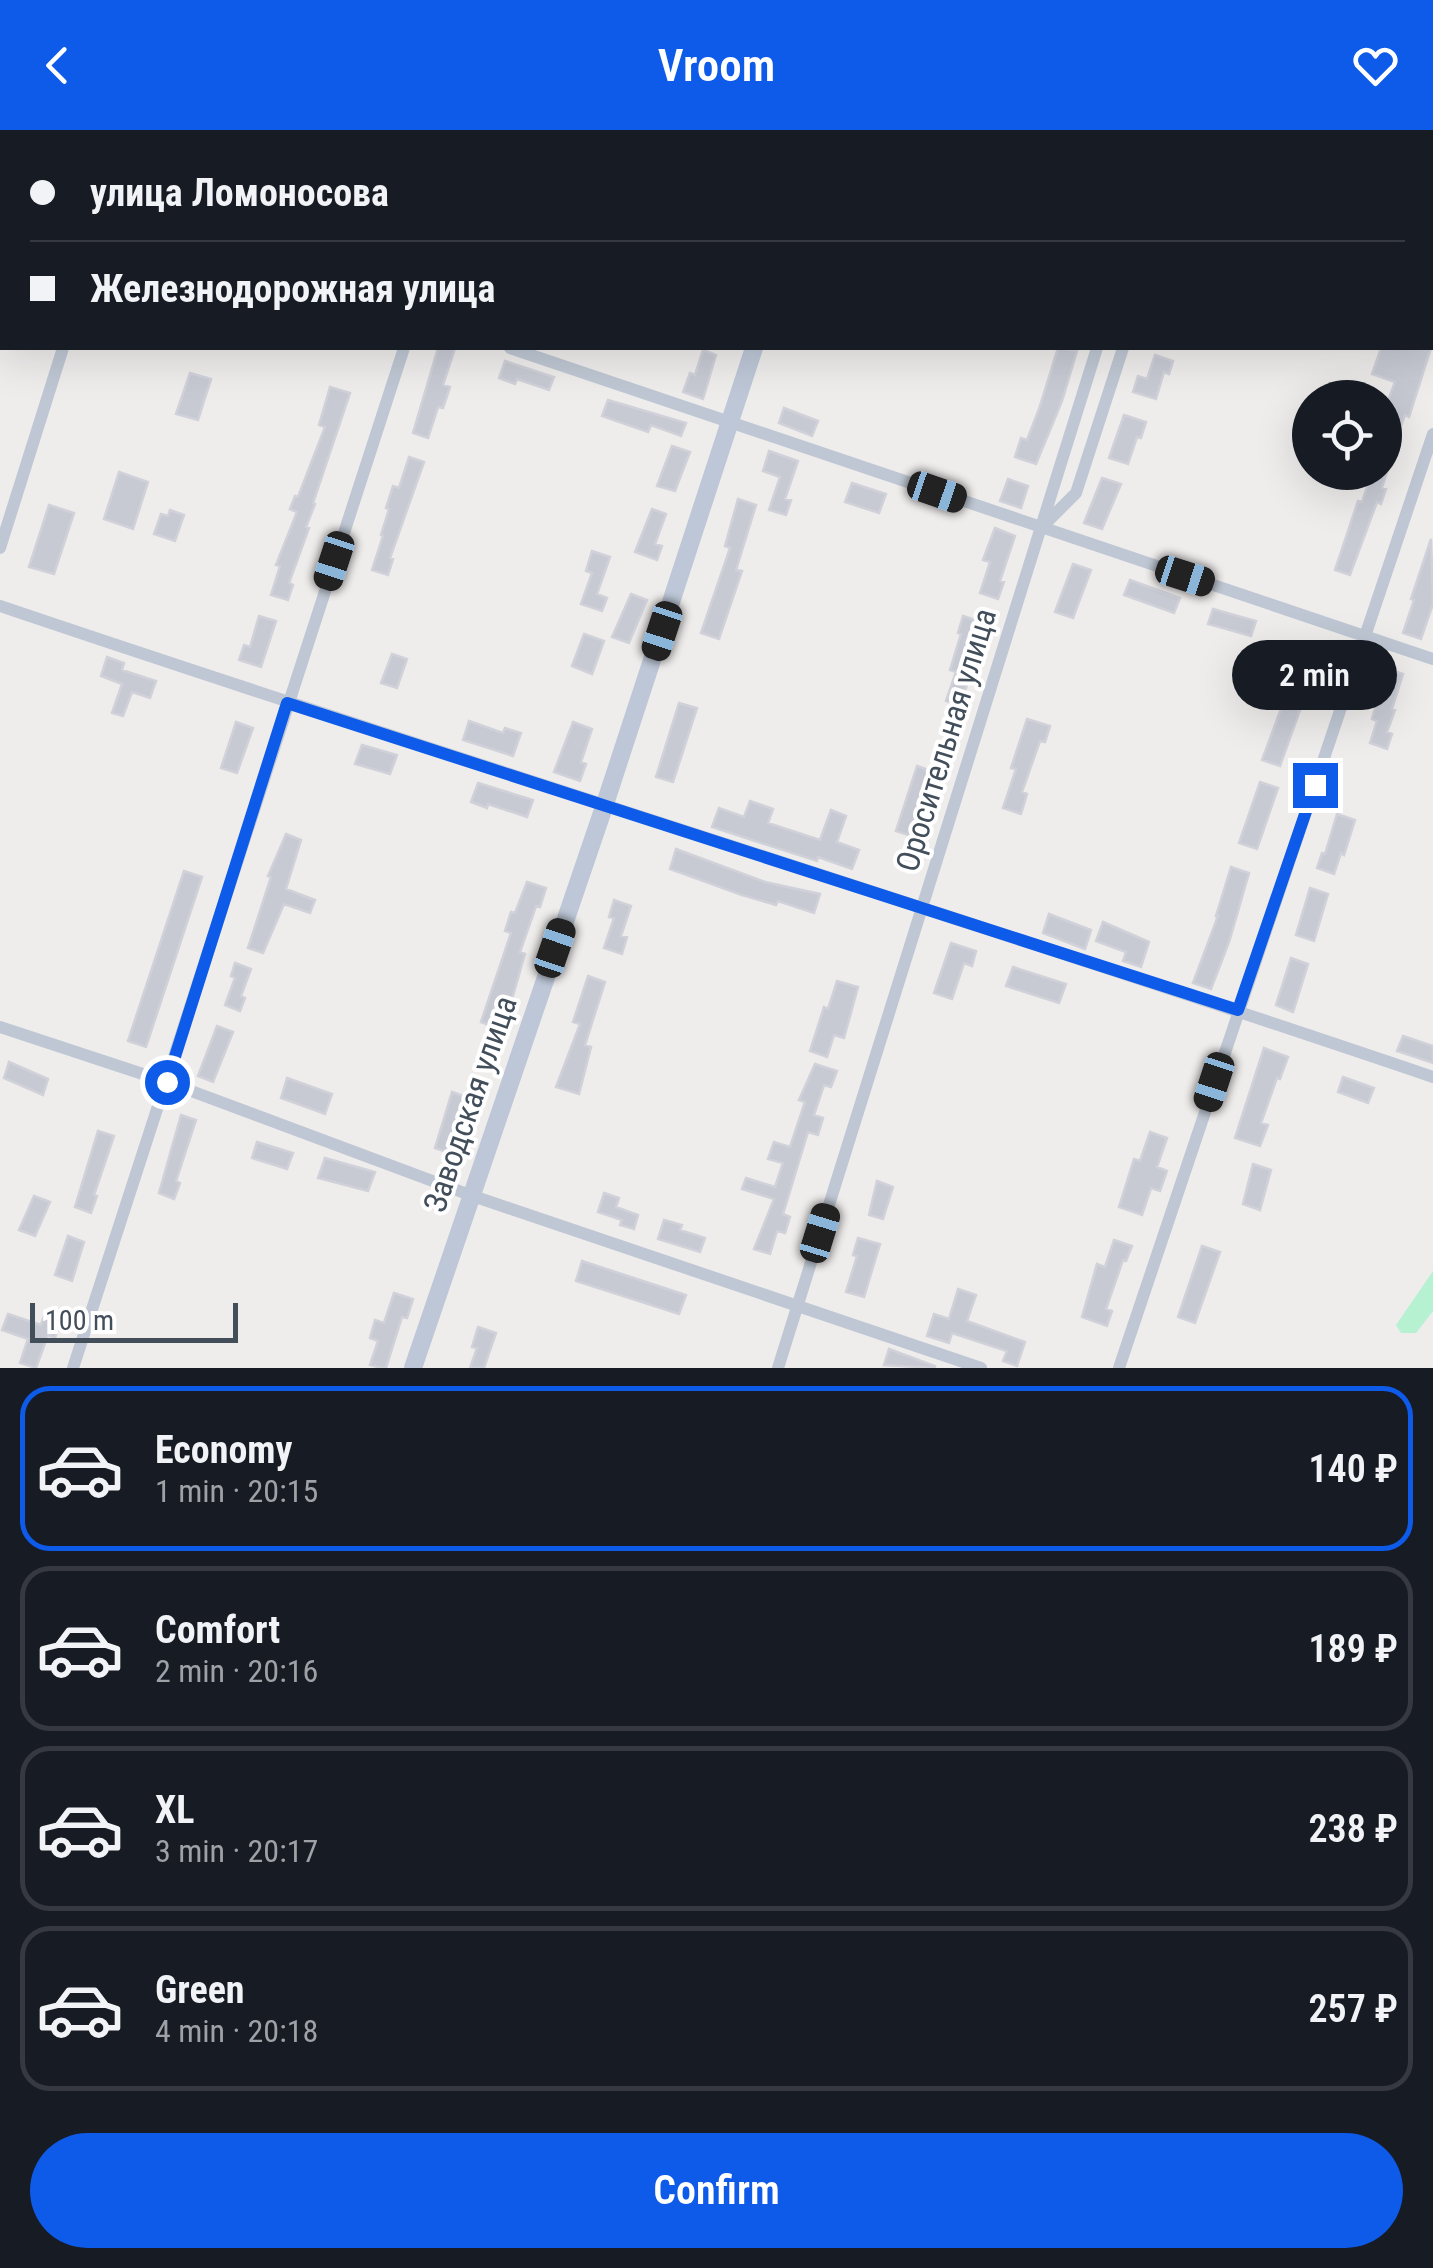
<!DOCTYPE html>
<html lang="en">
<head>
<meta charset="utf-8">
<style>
	body { margin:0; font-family:"Roboto Condensed",sans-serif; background:#242831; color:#f1f3f6; height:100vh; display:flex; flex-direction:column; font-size:38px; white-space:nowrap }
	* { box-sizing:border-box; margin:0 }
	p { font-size:32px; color:#9ea1a6 }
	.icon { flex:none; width:55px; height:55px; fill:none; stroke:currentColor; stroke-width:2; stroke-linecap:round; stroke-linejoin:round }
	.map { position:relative; height:1238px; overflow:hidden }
	.details { display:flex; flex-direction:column; background:#171b24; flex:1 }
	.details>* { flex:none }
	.hud { position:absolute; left:0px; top:0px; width:1435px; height:220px; box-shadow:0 10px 40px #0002; display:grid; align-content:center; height:220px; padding:0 30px; background:#171b24 }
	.controls { position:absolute; left:1292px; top:250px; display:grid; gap:20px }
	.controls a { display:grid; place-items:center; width:110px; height:110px; border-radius:50%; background:#171b24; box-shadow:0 10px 40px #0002; font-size:50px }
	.scale { position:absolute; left:30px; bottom:25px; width:208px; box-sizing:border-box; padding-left:10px; border:5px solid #434e5b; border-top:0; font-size:28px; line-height:35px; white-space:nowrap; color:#434e5b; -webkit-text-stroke:8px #fff; paint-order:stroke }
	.end { position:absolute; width:45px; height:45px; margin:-22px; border:12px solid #0d5be8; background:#fff; box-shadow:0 0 0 5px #fff }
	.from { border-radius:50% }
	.bubble { position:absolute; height:70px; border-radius:35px; background:#171b24; box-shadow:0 10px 40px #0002; font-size:32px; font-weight:600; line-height:70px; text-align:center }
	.car { position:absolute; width:30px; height:60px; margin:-30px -15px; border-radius:12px; box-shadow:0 0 8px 2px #0007; background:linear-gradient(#222 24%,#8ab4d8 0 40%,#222 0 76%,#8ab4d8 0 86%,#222 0) }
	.hud b { display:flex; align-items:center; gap:35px; height:95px; font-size:38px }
	.hud b+b { border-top:2px solid #363941 }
	.hud i { width:25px; height:25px; background:#f1f3f6 }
	ul { padding:18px 0 0; list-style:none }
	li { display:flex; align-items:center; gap:30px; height:165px; margin:0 20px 15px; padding:0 10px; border:5px solid #363941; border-radius:30px }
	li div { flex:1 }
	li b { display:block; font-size:38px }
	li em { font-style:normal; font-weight:600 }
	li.current { border-color:#0d5be8 }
	li>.icon { width:90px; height:90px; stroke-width:1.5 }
	.cta { display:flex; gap:20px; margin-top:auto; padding:20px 30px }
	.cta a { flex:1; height:115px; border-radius:60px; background:#0d5be8; color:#fff; font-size:40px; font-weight:600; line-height:115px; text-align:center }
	header { display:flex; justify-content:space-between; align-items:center; height:130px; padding:0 30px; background:#0d5be8; color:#fff; font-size:45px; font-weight:600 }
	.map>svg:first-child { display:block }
</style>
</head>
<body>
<header><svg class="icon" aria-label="back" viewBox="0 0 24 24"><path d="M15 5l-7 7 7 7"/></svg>Vroom<svg class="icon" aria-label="heart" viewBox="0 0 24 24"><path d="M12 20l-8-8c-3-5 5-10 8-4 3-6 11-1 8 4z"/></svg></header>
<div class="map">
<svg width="1433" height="1238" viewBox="0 0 1433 1238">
	<rect width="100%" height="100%" fill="#efecec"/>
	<path fill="#b6f1d2" d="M 1433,1141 L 1433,1181 L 1416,1203 L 1401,1203 L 1396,1195 Z"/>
	<path fill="#c7cad3" stroke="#d0d1d9" stroke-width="2.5" d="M 438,218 L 455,218 L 443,255 L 450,257 L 443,278 L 438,277 L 428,308 L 413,303 Z
		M 1058,218 L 1077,221 L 1062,271 L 1036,334 L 1015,327 L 1021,308 L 1027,310 L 1039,279 Z
		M 1381,218 L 1431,218 L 1409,287 L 1405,285 L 1396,310 L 1385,306 L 1385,279 L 1395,252 L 1372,244 Z
		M 703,220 L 716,225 L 703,269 L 683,262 L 690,243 L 695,245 Z
		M 1155,225 L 1173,231 L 1169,244 L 1164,242 L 1156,269 L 1133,262 L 1138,246 L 1147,249 Z
		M 505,231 L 554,247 L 549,260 L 517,249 L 515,254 L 499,248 Z
		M 190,243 L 211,249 L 198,290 L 176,284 Z
		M 330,257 L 350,263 L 313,373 L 315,374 L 306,397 L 309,398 L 289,453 L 293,455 L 288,470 L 271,465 L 280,436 L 276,435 L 297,382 L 290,379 L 295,366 L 298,367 L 325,297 L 319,295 Z
		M 608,270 L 686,293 L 681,306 L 651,295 L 648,302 L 602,286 Z
		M 784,278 L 818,291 L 812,306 L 779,293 Z
		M 1124,285 L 1146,292 L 1141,308 L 1137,307 L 1128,334 L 1109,328 Z
		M 672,316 L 690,322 L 675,361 L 657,356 Z
		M 769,321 L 798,331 L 785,369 L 791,370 L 786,385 L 769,380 L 780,347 L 763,341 Z
		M 409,327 L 424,332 L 390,428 L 393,429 L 388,445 L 372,440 L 383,406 L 381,405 L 389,379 L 386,378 L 393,356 L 399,358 Z
		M 119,342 L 148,352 L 133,399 L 104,389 Z
		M 1372,342 L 1387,342 L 1382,358 L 1386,359 L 1381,374 L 1377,372 L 1350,445 L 1335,440 L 1358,371 L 1362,372 Z
		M 1102,348 L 1121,354 L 1102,399 L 1084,393 Z
		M 1008,349 L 1028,356 L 1021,378 L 1000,371 Z
		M 852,353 L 886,364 L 879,383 L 845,372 Z
		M 738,369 L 756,375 L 736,440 L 742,441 L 719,509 L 701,503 L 730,418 L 725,416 Z
		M 49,375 L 74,383 L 54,444 L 29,437 Z
		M 652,379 L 666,384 L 655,414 L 662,416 L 657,430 L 635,422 Z
		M 170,380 L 184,385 L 175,411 L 154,404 L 161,384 L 168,386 Z
		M 995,398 L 1015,406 L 1000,451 L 1004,452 L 998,469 L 980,463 L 990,432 L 983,430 Z
		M 1431,409 L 1433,474 L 1421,509 L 1403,503 L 1414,470 L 1411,469 Z
		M 592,421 L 610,427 L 597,464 L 607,468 L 602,481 L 581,474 L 592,443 L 586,441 Z
		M 1073,434 L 1091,440 L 1073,488 L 1055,482 Z
		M 1130,450 L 1180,468 L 1174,483 L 1124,465 Z
		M 631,464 L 647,470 L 629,513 L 612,507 Z
		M 1213,479 L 1256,491 L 1251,506 L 1208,494 Z
		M 259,486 L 276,491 L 261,537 L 239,530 L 244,515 L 250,517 Z
		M 963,486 L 985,493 L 961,575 L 946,571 L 956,542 L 950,540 L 961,504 L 958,503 Z
		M 584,504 L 604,511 L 592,544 L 572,536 Z
		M 392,524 L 407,529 L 397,558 L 381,553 Z
		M 107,527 L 124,533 L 122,540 L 156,551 L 150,568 L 132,562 L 123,586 L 112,583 L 122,554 L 101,546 Z
		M 1386,538 L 1403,544 L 1392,579 L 1395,580 L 1387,602 L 1392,604 L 1387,619 L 1370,613 L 1377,591 L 1372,589 Z
		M 1292,549 L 1309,555 L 1280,636 L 1262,630 Z
		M 679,573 L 697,578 L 673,652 L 656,647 Z
		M 1027,589 L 1050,596 L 1045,612 L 1040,611 L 1022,662 L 1027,664 L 1021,684 L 1003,678 L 1016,639 L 1011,638 Z
		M 469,591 L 503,603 L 505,598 L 521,603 L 513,626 L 463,610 Z
		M 236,592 L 253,598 L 237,643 L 221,638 Z
		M 573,592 L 592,599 L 581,632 L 586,634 L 580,651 L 554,642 Z
		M 362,615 L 397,625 L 390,644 L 355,634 Z
		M 917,636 L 940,644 L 922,688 L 917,686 L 911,706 L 896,701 Z
		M 1260,652 L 1278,658 L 1257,719 L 1239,713 Z
		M 478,653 L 533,670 L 527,687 L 488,674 L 487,678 L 471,672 Z
		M 750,671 L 773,679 L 768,693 L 820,710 L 831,680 L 846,686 L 837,712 L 859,720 L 852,739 L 818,727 L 817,731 L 712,697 L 719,678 L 744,687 Z
		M 1337,684 L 1355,690 L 1344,725 L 1341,723 L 1334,744 L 1317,738 L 1322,723 L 1325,724 Z
		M 286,704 L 301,710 L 286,759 L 315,770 L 310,783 L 284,774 L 263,823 L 248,818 L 271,747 L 268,746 Z
		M 676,719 L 765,752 L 820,764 L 814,783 L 778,771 L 776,775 L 742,765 L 670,739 Z
		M 1231,737 L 1249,743 L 1229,812 L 1211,859 L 1193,853 L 1218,786 L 1216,786 Z
		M 184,741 L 202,747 L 146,917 L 128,911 Z
		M 527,752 L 546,758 L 540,777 L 536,776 L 520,822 L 525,824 L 510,876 L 505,874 L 497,898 L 481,892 L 511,803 L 505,801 L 511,782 L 515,783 Z
		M 1310,758 L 1328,764 L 1314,811 L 1296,805 Z
		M 614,770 L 631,776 L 621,806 L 627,807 L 622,824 L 604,818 L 614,788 L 609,787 Z
		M 1049,784 L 1091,800 L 1085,819 L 1043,803 Z
		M 1103,792 L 1149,812 L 1141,837 L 1123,831 L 1126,822 L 1096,811 Z
		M 951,813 L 976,821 L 972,836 L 964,833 L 952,869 L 934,863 Z
		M 1291,828 L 1308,834 L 1293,882 L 1276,875 Z
		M 235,833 L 251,839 L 241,866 L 245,868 L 240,881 L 225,875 L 235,848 L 231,846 Z
		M 1013,837 L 1066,854 L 1059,873 L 1006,856 Z
		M 588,846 L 605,852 L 585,915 L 591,917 L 579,964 L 556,957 L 580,894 L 573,892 Z
		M 837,851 L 858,857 L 844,908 L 834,905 L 827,927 L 810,921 L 824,877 L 828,879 Z
		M 217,896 L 233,902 L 213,952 L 198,946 Z
		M 1403,906 L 1433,916 L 1433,933 L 1397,921 Z
		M 1264,918 L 1288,927 L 1280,949 L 1277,948 L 1261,993 L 1268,995 L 1260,1016 L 1235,1008 Z
		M 9,932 L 48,949 L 43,965 L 4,948 Z
		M 815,934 L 837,941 L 831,957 L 824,955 L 814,985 L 823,988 L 818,1005 L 808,1002 L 783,1084 L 790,1087 L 785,1103 L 777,1101 L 770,1124 L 754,1119 L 774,1069 L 742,1059 L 746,1048 L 775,1057 L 783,1033 L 768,1029 L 774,1012 L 790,1017 L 805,972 L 799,970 Z
		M 1343,947 L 1374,958 L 1368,973 L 1338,962 Z
		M 287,948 L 332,964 L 325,984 L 281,968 Z
		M 452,962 L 472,969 L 455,1025 L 435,1018 Z
		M 181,985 L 196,990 L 176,1051 L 180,1053 L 174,1069 L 159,1063 Z
		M 98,1001 L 114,1006 L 94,1065 L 97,1066 L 91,1083 L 75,1077 Z
		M 1150,1002 L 1167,1008 L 1157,1037 L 1167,1041 L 1160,1061 L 1151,1058 L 1142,1085 L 1119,1077 L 1134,1029 L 1140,1031 Z
		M 257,1012 L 293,1023 L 287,1039 L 252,1028 Z
		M 325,1028 L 375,1042 L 368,1061 L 318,1048 Z
		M 1253,1034 L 1271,1040 L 1260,1080 L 1243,1074 Z
		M 877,1051 L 893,1057 L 883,1089 L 869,1085 Z
		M 604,1063 L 619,1068 L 616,1077 L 638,1085 L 634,1099 L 620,1095 L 622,1090 L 598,1082 Z
		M 34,1066 L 50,1072 L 35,1106 L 19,1100 Z
		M 664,1090 L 682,1095 L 680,1100 L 705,1108 L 700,1122 L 658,1109 Z
		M 68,1106 L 84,1112 L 72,1151 L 55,1145 Z
		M 858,1108 L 880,1114 L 864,1167 L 846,1162 L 857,1126 L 853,1125 Z
		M 1114,1110 L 1132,1116 L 1126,1131 L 1123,1130 L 1106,1179 L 1112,1181 L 1107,1196 L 1082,1187 L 1097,1134 L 1105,1137 Z
		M 1202,1116 L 1220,1122 L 1195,1193 L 1178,1187 Z
		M 582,1131 L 686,1165 L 679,1184 L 576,1151 Z
		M 958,1159 L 976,1165 L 967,1191 L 1025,1212 L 1017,1236 L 1003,1231 L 1007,1221 L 952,1203 L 949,1213 L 927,1206 L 934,1184 L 949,1189 Z
		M 394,1163 L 413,1169 L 407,1188 L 402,1187 L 386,1238 L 381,1238 L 370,1235 L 378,1211 L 370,1208 L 375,1190 L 384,1193 Z
		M 8,1184 L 41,1195 L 44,1186 L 60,1191 L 55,1208 L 48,1205 L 36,1238 L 20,1233 L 28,1209 L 2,1200 Z
		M 478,1197 L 496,1203 L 484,1238 L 470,1238 L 477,1218 L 472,1217 Z
		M 889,1219 L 935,1236 L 935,1238 L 884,1235 Z"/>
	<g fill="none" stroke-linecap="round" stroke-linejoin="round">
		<path stroke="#bec7d3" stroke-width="12" d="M 1169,0 L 1176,2
			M 132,2 L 133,0
			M 474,2 L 475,0
			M 1193,2 L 1194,0
			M 0,45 L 2,45
			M 1432,91 L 1433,91
			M 510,218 L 1433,529
			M 1041,398 L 1076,363 L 1123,218
			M 0,418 L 63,218
			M 0,476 C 476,637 957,785 1433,947
			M 0,897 L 167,952 L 470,1065 L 981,1238
			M 73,1238 L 404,218
			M 778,1238 L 1097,218
			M 1119,1238 L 1433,304"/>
		<path stroke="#bdc7d7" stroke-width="18" d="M 826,2 L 827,0
			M 413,1238 L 604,677 L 754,218"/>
	</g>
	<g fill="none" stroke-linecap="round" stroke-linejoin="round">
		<path stroke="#0d5be8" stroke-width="12" d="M 167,952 L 287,573 L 1238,880 L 1315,655"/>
	</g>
	<g text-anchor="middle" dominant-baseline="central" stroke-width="8" stroke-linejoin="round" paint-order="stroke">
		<g font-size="32" fill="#434e5b" stroke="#fff">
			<text transform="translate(946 610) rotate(-73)">Оросительная улица</text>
			<text transform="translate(470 974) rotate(-71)">Заводская улица</text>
		</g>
	</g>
</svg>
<div class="controls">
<a><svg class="icon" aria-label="locate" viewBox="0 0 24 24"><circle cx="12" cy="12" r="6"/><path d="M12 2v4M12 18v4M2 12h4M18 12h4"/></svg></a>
</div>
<div class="scale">100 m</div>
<i class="end from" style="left:167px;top:952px"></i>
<i class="end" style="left:1315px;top:655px"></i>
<div class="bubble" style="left:1232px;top:510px;width:165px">2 min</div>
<i class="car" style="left:937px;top:362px;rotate:109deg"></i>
<i class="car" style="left:334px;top:431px;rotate:198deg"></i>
<i class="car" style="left:1185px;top:446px;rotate:108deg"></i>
<i class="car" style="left:662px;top:501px;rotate:198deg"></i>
<i class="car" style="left:555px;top:818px;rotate:19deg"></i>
<i class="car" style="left:1214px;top:952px;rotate:198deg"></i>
<i class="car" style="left:820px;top:1103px;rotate:17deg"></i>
<div class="hud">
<b><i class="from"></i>улица Ломоносова</b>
<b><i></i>Железнодорожная улица</b>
</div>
</div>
<section class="details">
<ul>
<li class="current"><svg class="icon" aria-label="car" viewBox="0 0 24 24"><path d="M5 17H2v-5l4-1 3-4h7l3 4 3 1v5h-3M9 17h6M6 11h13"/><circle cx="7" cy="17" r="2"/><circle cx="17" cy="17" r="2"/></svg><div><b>Economy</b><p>1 min · 20:15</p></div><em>140 ₽</em></li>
<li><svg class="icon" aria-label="car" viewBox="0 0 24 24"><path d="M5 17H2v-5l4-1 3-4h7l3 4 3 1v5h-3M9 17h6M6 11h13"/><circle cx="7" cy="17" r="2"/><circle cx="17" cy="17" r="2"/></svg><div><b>Comfort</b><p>2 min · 20:16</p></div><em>189 ₽</em></li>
<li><svg class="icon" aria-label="car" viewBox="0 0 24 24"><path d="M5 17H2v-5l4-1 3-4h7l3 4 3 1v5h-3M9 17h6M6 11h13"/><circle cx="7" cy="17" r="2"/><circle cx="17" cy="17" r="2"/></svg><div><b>XL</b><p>3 min · 20:17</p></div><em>238 ₽</em></li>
<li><svg class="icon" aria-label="car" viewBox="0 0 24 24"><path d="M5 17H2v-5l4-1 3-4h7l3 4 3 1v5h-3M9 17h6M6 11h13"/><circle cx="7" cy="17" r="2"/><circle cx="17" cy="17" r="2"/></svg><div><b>Green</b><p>4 min · 20:18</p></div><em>257 ₽</em></li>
</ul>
<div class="cta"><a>Confirm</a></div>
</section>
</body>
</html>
